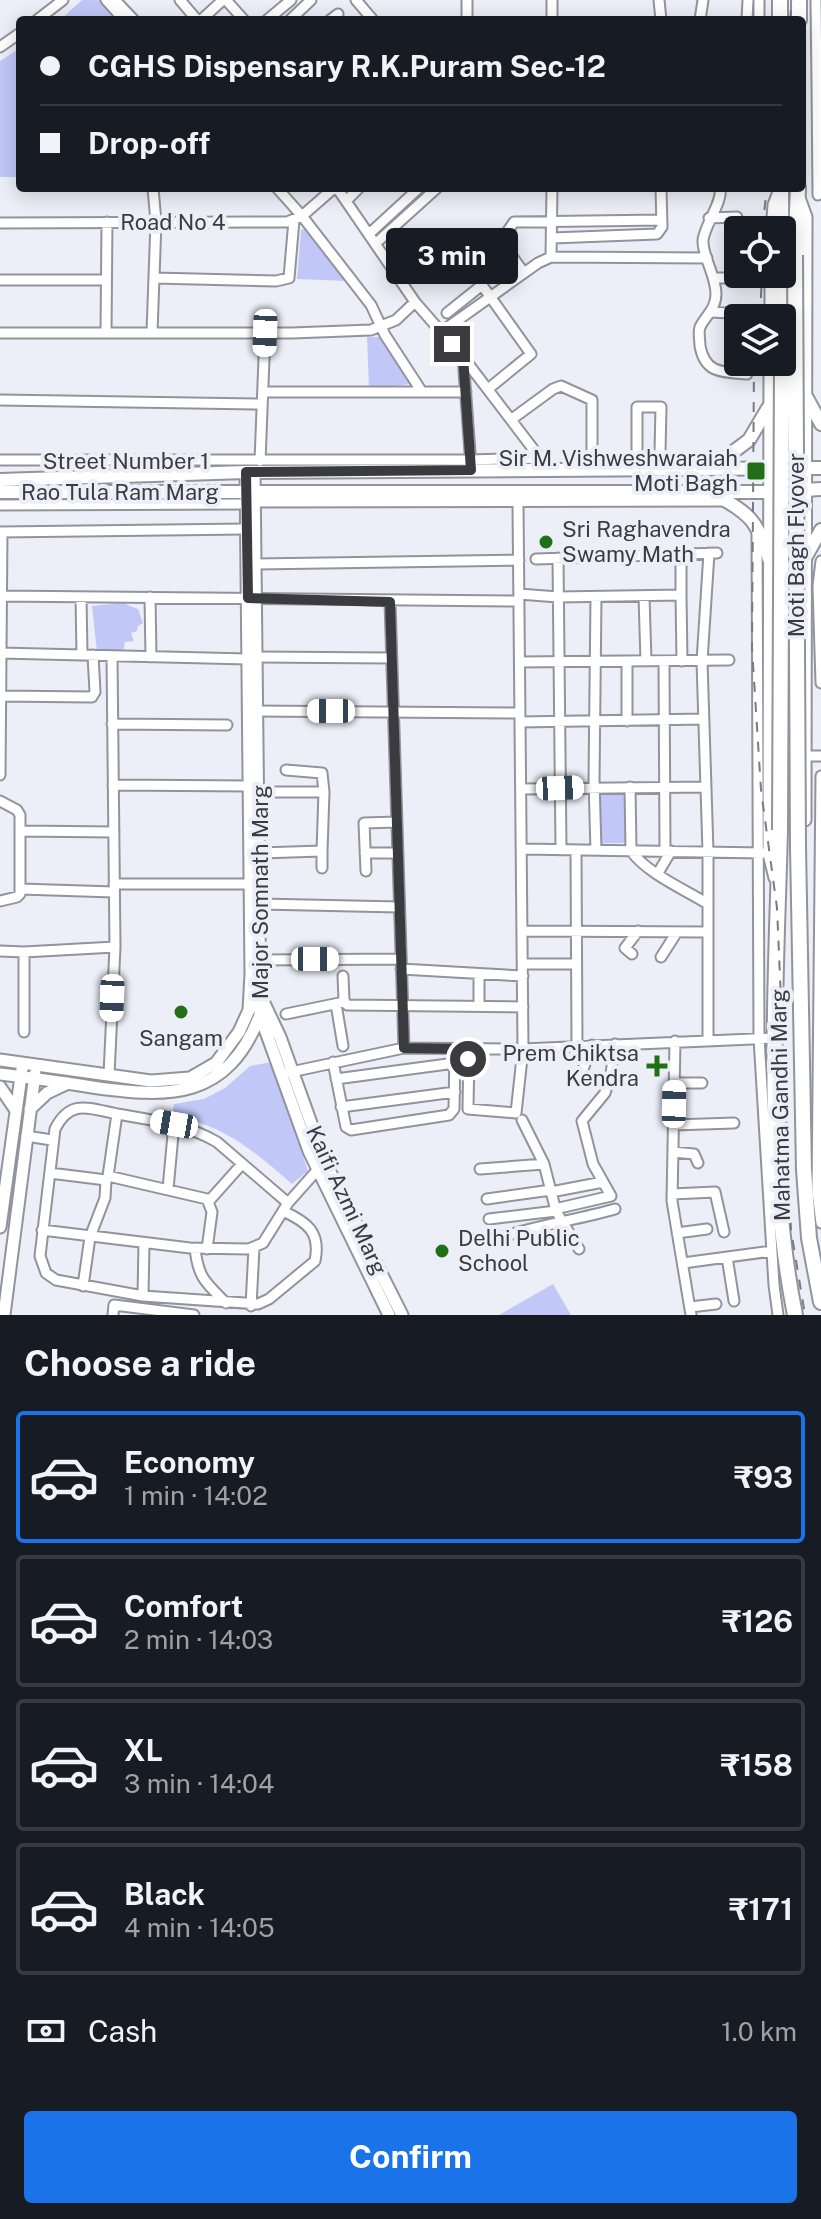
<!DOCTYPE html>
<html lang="en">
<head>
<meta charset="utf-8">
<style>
	body { margin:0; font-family:"Public Sans",sans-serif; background:#242831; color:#f1f3f6; height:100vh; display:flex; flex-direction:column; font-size:30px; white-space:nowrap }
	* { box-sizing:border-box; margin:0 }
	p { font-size:26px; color:#9ea1a6 }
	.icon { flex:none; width:44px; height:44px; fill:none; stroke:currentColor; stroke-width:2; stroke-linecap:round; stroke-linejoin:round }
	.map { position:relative; height:1315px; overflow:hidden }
	.panel { display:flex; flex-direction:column; background:#171b24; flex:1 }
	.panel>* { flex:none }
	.banner { position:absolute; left:16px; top:16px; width:790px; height:176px; border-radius:8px; box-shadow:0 4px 20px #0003; display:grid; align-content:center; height:176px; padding:0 24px; background:#171b24 }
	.tools { position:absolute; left:724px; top:216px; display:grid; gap:16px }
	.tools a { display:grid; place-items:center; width:72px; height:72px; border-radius:8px; background:#171b24; box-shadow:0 4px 20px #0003; font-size:40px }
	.end { position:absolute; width:36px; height:36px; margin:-18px; border:10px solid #3b3b3f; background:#fff; box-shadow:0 0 0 4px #fff }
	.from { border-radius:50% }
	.bubble { position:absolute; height:56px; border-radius:8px; background:#171b24; box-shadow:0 4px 20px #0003; font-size:26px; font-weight:700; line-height:56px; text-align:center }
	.car { position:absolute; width:24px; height:48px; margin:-24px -12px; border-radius:10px; box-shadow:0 0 6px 2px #0007; background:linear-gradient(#fff 24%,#345 0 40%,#fff 0 76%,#345 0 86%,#fff 0) }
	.banner b { display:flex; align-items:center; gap:28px; height:76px; font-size:30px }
	.banner b+b { border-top:2px solid #363941 }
	.banner i { width:20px; height:20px; background:#f1f3f6 }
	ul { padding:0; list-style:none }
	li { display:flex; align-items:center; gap:24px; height:132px; margin:0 16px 12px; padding:0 8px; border:4px solid #363941; border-radius:8px }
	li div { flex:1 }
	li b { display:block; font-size:30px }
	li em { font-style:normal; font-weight:700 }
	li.selected { border-color:#1a73e8 }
	li>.icon { width:72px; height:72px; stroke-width:1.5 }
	h2 { padding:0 24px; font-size:36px; line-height:96px }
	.pay { display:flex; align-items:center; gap:20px; height:88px; padding:0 24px; font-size:30px }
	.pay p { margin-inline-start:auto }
	.button { display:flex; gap:16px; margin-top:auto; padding:16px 24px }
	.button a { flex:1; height:92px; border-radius:8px; background:#1a73e8; color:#fff; font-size:32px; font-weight:700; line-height:92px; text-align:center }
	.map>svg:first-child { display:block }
</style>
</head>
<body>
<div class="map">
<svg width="821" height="1315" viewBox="0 0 821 1315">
	<rect width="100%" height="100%" fill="#edeff8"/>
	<path fill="#c1c8f7" d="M 82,0 L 107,0 L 127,20 L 60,20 Z
		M 20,48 L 20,177 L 0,177 L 0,61 Z
		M 308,228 L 347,281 L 297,279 L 301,230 Z
		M 367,337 L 379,337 L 419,383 L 369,389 Z
		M 123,603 L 138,609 L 143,623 L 138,626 L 137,631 L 131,633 L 134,641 L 125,642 L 123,652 L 97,652 L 92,606 Z
		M 598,790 L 627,790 L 628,843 L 600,843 Z
		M 272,1062 L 308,1171 L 292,1184 C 254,1151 223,1124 172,1116 L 174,1104 L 204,1099 L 225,1088 L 250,1066 Z
		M 553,1284 L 571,1315 L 499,1315 Z"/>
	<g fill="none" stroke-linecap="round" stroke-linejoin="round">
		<g stroke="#92939c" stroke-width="13">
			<path id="minor" d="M 106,0 L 124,20
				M 115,0 L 134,20
				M 180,0 L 197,20
				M 226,0 L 244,20
				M 356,0 L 373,20
				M 552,0 L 552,20
				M 659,0 L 661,20
				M 816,0 L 817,85
				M 37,20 L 63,0
				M 201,20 L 223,0
				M 267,20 L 291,0
				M 290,20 L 311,0
				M 330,20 L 338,14
				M 467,20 L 467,0
				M 700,20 L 703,0
				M 747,20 L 748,0
				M 759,20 L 759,0
				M 0,47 L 20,33
				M 277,188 L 302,216 L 371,305 L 385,335 L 422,392 L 466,392
				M 337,188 L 415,302 L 463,357 L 471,466
				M 720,188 C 723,202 705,224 703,240 C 702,256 716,275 716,294 C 716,309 706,315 700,327 C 698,333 700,340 700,346 C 705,374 723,372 747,374
				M 818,195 L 817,85 L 821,85
				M 346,201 L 359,188
				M 709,218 L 737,217
				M 0,223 L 287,222 L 302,216 L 334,188
				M 369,234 L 419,188
				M 552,238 L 657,234 L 662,227 L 661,188
				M 375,244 L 437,188
				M 551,257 L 552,188
				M 524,273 L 501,241 L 514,222 L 662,220
				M 154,278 L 276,281 L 289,278 L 294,220
				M 715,278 L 737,278
				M 0,280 L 106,280
				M 400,280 L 452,243 L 531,354 L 488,389
				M 711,312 L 729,313
				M 447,313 L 482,285
				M 152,332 L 156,222 L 153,188
				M 441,332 L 538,263 L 551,257 L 707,258
				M 0,333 L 292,333 L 371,330 L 396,320 L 415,302
				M 106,333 L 107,222
				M 463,357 L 540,458
				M 263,392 L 422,392
				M 0,400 L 262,404
				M 512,419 L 553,389 L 561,386 L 592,400 L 592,452
				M 0,460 L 471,460 L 540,458
				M 260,461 L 265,333
				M 637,469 L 637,407 L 661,407 L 660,452
				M 254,502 L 727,501
				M 0,505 L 246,504
				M 757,531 L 759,1038 L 774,1285 L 778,1315
				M 0,532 L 246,529
				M 558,558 L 561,850
				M 536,559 L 717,553
				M 821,561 L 818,586 L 821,683
				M 256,564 L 519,560
				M 519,594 L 558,597 L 681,595 L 681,554
				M 681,595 L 682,661
				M 0,596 L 519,601
				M 644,596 L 646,661
				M 81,597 L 82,655
				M 150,597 L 151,657
				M 596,597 L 594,781 L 596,850
				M 390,602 L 404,1048
				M 0,653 L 248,659
				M 258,657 L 391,658
				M 664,661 L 665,851
				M 520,662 L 729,660
				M 0,696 L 92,697 L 95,692 L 93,655
				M 250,711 L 519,713
				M 627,721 L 627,661
				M 520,722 L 704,719
				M 112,724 L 227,725
				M 805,756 L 821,756
				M 286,770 L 322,773 L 324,792
				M 0,775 L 2,532
				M 821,776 L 817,1191 L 821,1223
				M 113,785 L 250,786
				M 630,787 L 631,851 C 648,874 684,889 708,904
				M 521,789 L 706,787
				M 260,792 L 324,792 L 322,851
				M 0,801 L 17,810 L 20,815 L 20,894 L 17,897 L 0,901
				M 20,831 L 114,832
				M 523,849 L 763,853
				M 576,850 L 577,1046
				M 260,853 L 322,851 L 322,868
				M 365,853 L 397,853
				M 366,871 L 364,823 L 396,822
				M 658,873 L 671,851
				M 114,884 L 255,884
				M 20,889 L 114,892
				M 260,904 L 399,907
				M 523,931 L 708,932
				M 0,951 L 24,952 L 115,947
				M 24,952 L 24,1032
				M 632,954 L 625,948 L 638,931
				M 661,957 L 677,932
				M 260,960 L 401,959
				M 523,964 L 576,964
				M 401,969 L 523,976
				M 343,976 L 344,1000 L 347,1005 L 523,1007
				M 336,1004 L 343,1046
				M 479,1006 L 479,974
				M 286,1014 L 344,1002
				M 708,1039 L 708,852 L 702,661 L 709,553
				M 675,1041 L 672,1201 L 691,1315
				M 469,1049 L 468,1109 L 516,1113 L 523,1049 L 518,504
				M 333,1062 L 346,1127 L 351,1130 L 449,1115 L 454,1109 L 455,1049
				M 582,1072 L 592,1045
				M 286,1073 L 404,1048 L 523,1049 L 776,1038
				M 109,1075 L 115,947 L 112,656
				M 336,1079 L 455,1063
				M 674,1083 L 702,1083
				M 341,1107 L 455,1092
				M 117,1114 C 88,1108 70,1099 55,1129 L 40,1256 L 46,1273 L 56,1280 L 143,1296 L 258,1304 L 269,1299 L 315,1261 C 321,1232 307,1222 283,1211
				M 522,1120 L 544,1164 L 556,1211 L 579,1249
				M 673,1125 L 734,1123
				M 26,1136 L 52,1140
				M 673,1152 L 694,1154 L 698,1163
				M 480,1169 L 544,1164
				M 108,1176 L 207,1199 L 212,1212 L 207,1249
				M 168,1189 L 174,1124
				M 551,1192 L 603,1182
				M 672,1194 L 715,1192 L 724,1232
				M 487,1199 L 551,1190
				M 209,1201 L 242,1164
				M 288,1203 L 320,1167
				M 555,1209 L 611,1196 L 593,1164 L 582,1121 L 605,1093 L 611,1074 L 615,1044
				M 489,1219 L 556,1211
				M 42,1230 L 190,1248 L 249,1249 L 263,1243 L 288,1203 L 217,1142 C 186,1124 152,1120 117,1114 L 108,1176 L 106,1180 L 50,1173
				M 677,1233 L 707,1229
				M 499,1238 C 537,1225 577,1220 615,1209
				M 195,1248 C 198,1278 206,1283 226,1303
				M 727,1257 L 734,1301
				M 683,1263 L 772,1251
				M 83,1286 L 90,1237 L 105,1198 L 106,1180
				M 143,1296 L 144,1243
				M 251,1306 L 254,1248
				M 690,1307 L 716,1304
				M 113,1315 L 114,1305 L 194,1315"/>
		</g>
		<g stroke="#92939c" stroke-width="15">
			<path id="tertiary" d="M 798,195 L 806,217 L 805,820
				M 772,230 L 774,205 L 779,192
				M 771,318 L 771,274
				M 770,362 L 769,854 L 775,878
				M 262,999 L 280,1037 L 325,1162 L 402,1315
				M 260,1015 L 309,1151 L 389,1315
				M 0,1060 L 151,1081 L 190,1078 L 216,1063 L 239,1032 L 249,1010 L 251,974 L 246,472
				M 0,1074 C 31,1078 61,1082 92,1087 C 170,1098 227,1100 260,1015 L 254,472
				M 0,1087 L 15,1109
				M 30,1109 L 47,1093 L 68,1083
				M 0,1227 L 22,1069
				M 4,1315 L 35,1074"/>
		</g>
		<g stroke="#92939c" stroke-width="16">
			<path id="secondary" d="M 807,398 L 821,424
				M 713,467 L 749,440 L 768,408
				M 0,480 L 246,472 L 821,468
				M 0,492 L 769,492 L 821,489
				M 711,492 C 749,514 756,517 769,559
				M 805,558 L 821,530"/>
		</g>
		<g stroke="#92939c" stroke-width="18">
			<path id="primary" d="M 780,0 L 780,20
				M 799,20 L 799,0
				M 781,188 L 782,348
				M 795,255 L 798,188
				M 780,830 C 776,988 764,1160 795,1315
				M 798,847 L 804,1170 L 809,1238 L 821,1302"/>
		</g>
		<use href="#minor" stroke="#fff" stroke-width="9"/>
		<use href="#tertiary" stroke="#fff" stroke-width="11"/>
		<use href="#secondary" stroke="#fff" stroke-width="12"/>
		<use href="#primary" stroke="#fff" stroke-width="14"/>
		<path stroke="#7a7a80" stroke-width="2" stroke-dasharray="10 10" stroke-linecap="butt" d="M 790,20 L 792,0
			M 762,230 L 767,188
			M 760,318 L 762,274
			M 754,362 L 752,648 L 761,790 L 777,908 L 791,1230 L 805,1315"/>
		<g stroke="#92939c" stroke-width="18" stroke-linecap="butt">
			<path id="primary-bridge" d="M 795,255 L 798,847
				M 780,830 L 782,362"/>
		</g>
		<use href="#primary-bridge" stroke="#fff" stroke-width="14"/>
	</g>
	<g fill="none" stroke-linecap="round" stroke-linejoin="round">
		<path stroke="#3b3b3f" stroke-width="10" d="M 452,344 L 463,357 L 471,470 L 246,472 L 248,598 L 390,602 L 404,1048 L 469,1049 L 468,1059"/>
	</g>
	<g fill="#217017" stroke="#edeff8" stroke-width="3">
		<rect x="746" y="461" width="20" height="20" rx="4"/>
		<circle cx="546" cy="542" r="8"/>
		<circle cx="181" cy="1012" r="8"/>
		<path d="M653 1054h8v8h8v8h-8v8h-8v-8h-8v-8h8z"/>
		<circle cx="442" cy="1251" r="8"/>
	</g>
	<g text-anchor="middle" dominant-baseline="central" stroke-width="8" stroke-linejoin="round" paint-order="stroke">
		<g font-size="22" fill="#3b3b3f" stroke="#edeff8">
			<text x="173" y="222">Road No 4</text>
			<text x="126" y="461">Street Number 1</text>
			<text x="120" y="492">Rao Tula Ram Marg</text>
			<text transform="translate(796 545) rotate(-90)">Moti Bagh Flyover</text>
			<text transform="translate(260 892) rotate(-90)">Major Somnath Marg</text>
			<text transform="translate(780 1105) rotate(-91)">Mahatma Gandhi Marg</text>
			<text transform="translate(347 1200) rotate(65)">Kaifi Azmi Marg</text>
		</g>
		<g font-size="22" fill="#3b3b3f" stroke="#edeff8" text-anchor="end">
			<text x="738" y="458">Sir M. Vishweshwaraiah<tspan x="738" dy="25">Moti Bagh</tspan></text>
			<text x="562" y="529" text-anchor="start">Sri Raghavendra<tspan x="562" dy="25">Swamy Math</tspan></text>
			<text x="181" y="1038" text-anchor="middle">Sangam</text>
			<text x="639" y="1053">Prem Chiktsa<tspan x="639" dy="25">Kendra</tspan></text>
			<text x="458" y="1238" text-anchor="start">Delhi Public<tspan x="458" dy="25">School</tspan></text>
		</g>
	</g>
</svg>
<div class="tools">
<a><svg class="icon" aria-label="locate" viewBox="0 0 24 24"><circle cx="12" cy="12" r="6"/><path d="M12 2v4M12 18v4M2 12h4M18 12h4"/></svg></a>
<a><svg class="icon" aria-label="layers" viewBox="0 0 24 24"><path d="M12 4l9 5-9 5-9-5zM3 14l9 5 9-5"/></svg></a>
</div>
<i class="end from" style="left:468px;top:1059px"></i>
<i class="end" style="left:452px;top:344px"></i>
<div class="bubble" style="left:386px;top:228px;width:132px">3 min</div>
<i class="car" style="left:265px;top:333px;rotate:182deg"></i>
<i class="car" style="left:331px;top:711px;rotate:270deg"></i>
<i class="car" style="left:560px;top:788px;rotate:88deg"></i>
<i class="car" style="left:315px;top:959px;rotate:90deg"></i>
<i class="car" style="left:112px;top:998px;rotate:182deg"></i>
<i class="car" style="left:674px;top:1104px;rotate:1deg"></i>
<i class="car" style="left:174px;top:1124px;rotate:280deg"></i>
<div class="banner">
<b><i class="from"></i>CGHS Dispensary R.K.Puram Sec-12</b>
<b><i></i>Drop-off</b>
</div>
</div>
<section class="panel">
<h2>Choose a ride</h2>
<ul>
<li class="selected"><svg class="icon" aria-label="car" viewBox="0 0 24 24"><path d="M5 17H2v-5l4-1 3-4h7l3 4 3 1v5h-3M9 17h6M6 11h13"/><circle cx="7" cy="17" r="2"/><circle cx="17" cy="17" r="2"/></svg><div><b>Economy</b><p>1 min · 14:02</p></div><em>₹93</em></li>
<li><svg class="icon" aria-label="car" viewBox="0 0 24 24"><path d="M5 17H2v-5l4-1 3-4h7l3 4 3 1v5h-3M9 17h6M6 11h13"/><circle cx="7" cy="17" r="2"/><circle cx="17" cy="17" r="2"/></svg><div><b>Comfort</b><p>2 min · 14:03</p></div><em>₹126</em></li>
<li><svg class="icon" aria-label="car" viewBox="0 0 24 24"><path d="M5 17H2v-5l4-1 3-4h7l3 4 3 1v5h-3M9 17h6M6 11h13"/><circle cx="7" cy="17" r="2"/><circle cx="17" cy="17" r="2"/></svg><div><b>XL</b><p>3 min · 14:04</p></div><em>₹158</em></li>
<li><svg class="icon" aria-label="car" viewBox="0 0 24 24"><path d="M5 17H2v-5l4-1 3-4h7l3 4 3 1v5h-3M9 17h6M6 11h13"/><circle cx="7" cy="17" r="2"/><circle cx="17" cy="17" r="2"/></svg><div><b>Black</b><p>4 min · 14:05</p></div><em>₹171</em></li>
</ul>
<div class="pay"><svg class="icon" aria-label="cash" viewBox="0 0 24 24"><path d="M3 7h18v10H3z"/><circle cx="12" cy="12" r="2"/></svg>Cash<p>1.0 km</p></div>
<div class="button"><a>Confirm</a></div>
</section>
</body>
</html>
